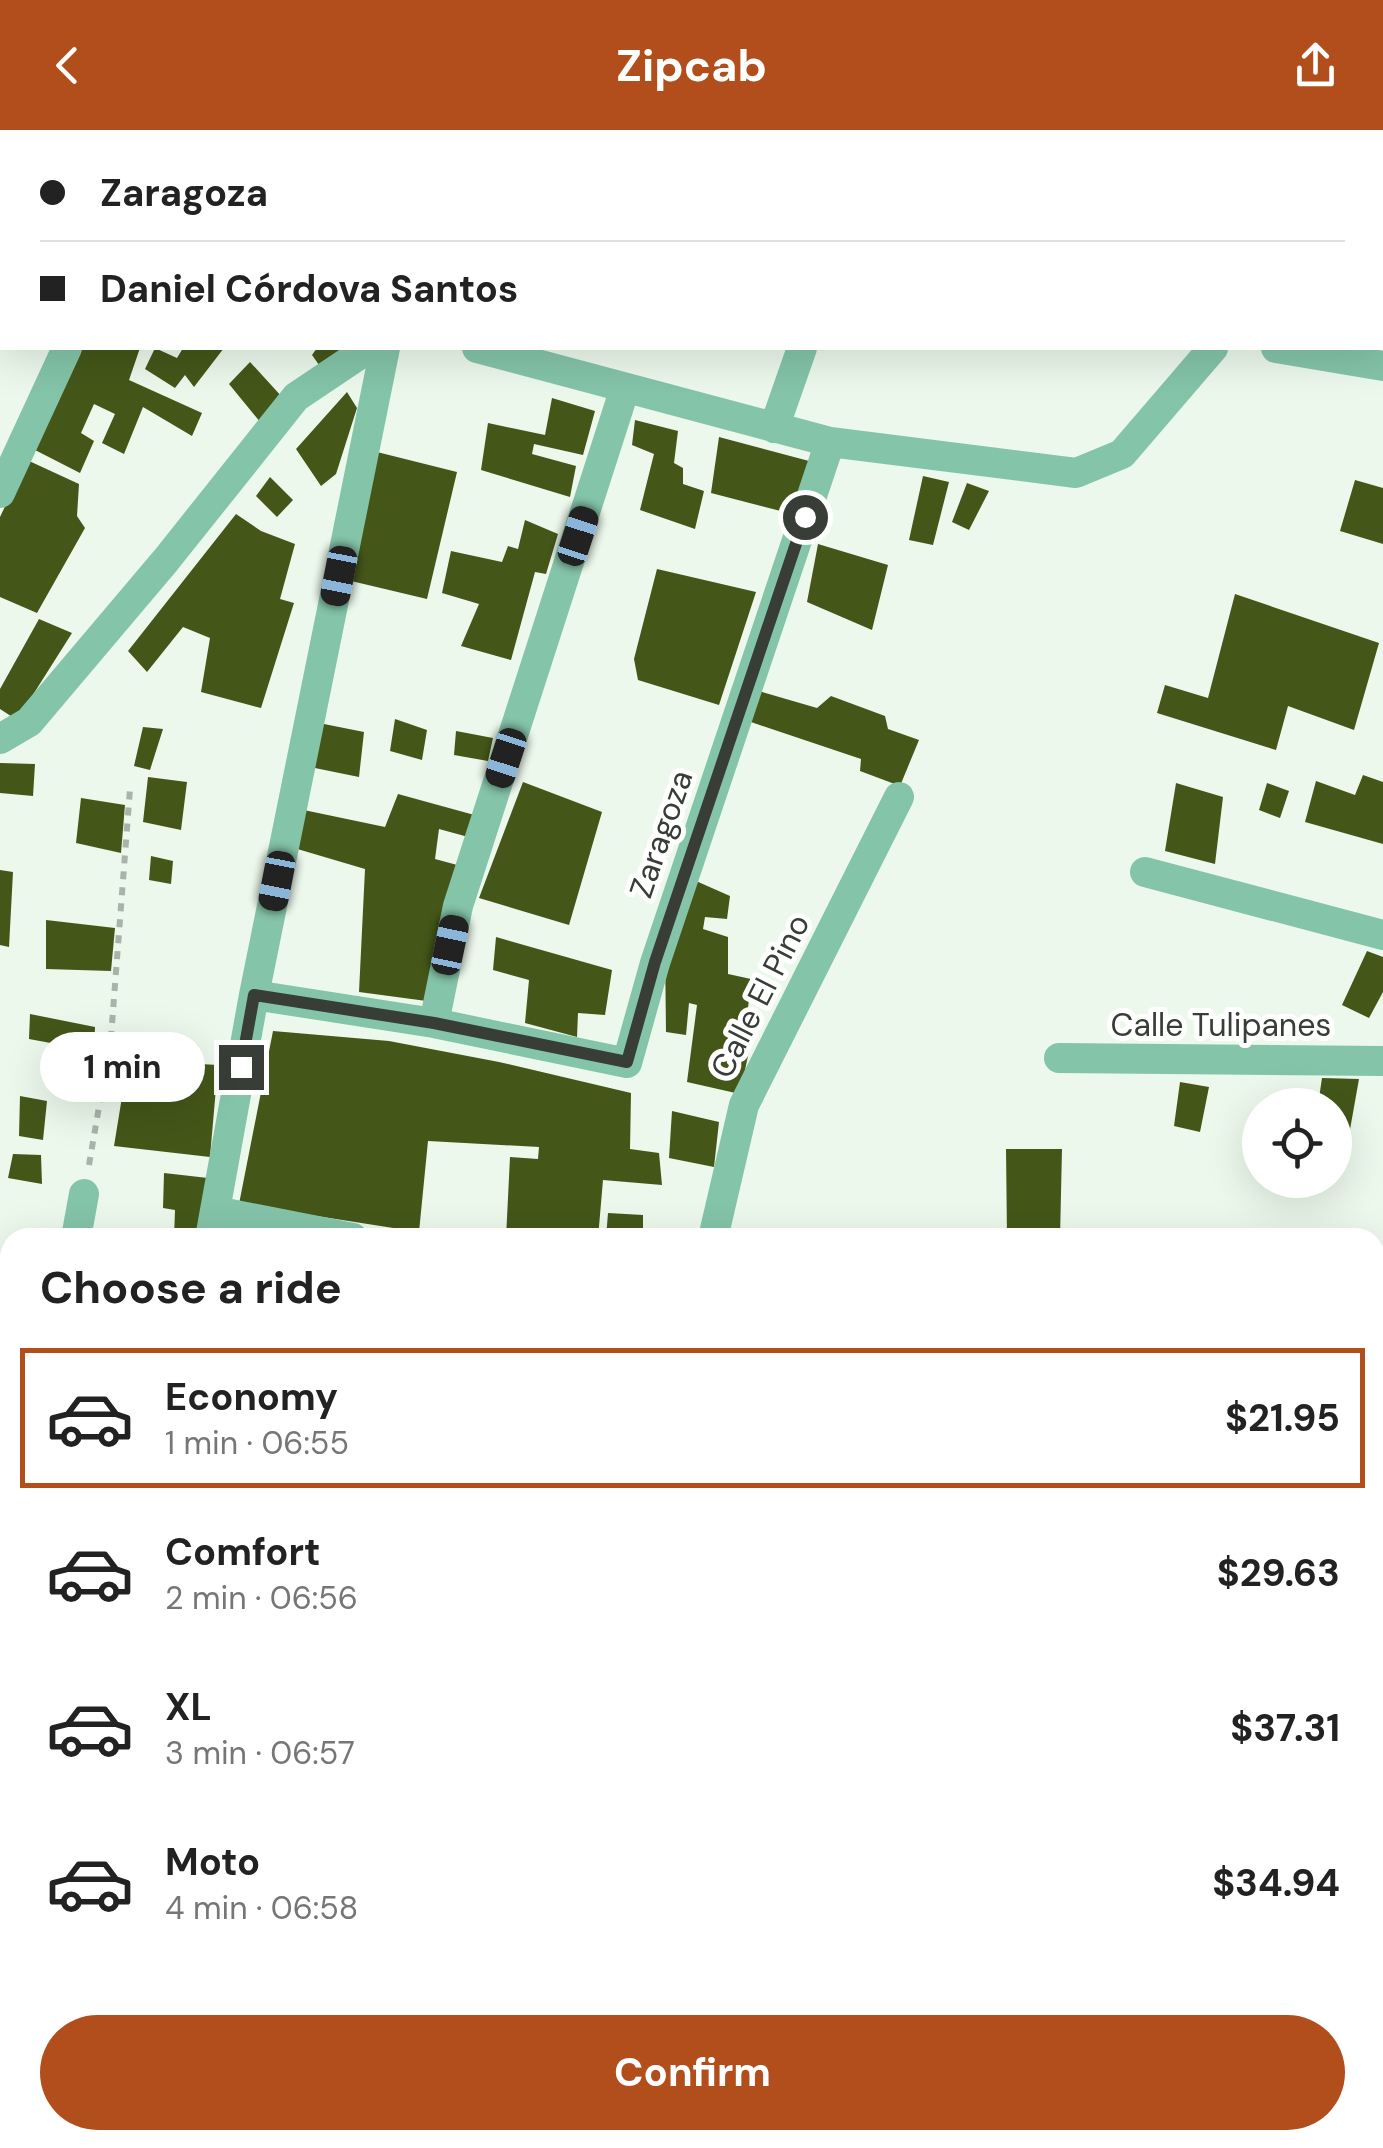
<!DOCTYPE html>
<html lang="en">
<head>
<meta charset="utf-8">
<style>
	body { margin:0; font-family:"DM Sans",sans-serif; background:#f6f6f6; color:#222; height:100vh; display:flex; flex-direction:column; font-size:38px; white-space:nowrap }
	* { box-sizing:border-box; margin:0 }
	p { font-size:32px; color:#767676 }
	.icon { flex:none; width:55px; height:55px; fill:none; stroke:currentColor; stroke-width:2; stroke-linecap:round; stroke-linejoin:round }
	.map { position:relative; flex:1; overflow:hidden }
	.side { position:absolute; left:0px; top:1098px; width:1385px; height:922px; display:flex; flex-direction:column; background:#fff; border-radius:30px 30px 0 0; box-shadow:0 10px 40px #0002 }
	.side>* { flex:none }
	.banner { position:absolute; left:0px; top:0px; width:1385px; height:220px; box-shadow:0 10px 40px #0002; display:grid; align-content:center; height:220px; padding:0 40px; background:#fff }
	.fabs { position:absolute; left:1242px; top:958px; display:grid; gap:20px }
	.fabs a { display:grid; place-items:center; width:110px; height:110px; border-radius:50%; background:#fff; box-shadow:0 10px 40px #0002; font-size:50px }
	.end { position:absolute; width:45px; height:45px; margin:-22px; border:12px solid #383d38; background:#fff; box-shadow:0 0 0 5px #fff }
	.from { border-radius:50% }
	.bubble { position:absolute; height:70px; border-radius:35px; background:#fff; box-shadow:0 10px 40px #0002; font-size:32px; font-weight:700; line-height:70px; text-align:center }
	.car { position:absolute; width:30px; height:60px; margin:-30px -15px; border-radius:12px; box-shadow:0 0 8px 2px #0007; background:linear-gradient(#222 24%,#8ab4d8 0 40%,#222 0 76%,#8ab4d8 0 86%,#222 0) }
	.banner b { display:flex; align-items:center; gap:35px; height:95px; font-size:38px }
	.banner b+b { border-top:2px solid #e0e0e0 }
	.banner i { width:25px; height:25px; background:#222 }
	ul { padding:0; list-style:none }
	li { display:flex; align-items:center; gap:30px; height:140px; margin:0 20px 15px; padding:0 20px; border:5px solid transparent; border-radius:0px }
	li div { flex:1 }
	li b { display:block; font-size:38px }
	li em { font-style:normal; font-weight:700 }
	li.selected { border-color:#b24e1b }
	li>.icon { width:90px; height:90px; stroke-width:1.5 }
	h2 { padding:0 40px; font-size:45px; line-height:120px }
	.cta { display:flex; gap:20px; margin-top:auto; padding:20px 40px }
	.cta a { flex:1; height:115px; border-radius:60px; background:#b24e1b; color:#fff; font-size:40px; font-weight:700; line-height:115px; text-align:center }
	header { display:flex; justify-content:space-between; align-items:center; height:130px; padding:0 40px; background:#b24e1b; color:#fff; font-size:45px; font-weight:700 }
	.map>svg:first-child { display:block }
</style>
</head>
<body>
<header><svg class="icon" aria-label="back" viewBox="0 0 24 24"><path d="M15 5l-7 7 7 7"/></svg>Zipcab<svg class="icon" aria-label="share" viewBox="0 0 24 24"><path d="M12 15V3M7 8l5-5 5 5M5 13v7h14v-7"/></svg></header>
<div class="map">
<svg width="1383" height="2018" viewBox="0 0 1383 2018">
	<rect width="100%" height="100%" fill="#ecf8eb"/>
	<path fill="#445719" d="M 80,218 L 140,218 L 129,250 L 202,283 L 192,306 L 143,277 L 124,324 L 102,313 L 115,284 L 94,274 L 81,303 L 94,311 L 80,343 L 35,320 Z
		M 155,218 L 177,228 L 183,218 L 224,218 L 194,257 L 185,245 L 175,258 L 145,239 Z
		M 317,218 L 348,218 L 324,242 L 312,225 Z
		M 250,232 L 283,268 L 261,293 L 229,254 Z
		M 347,262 L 357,278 L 336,344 L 321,356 L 296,319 Z
		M 552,268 L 595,281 L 583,325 L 534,314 L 532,324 L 576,336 L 570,367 L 481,340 L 488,293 L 545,305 Z
		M 635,290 L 678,301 L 674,333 L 683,338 L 683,354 L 704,361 L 695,399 L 640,380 L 654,324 L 632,315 Z
		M 719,307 L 809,331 L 796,385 L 711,363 Z
		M 373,321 L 457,342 L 427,469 L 347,450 Z
		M 27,330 L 79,354 L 77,386 L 85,398 L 37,483 L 0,467 L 0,387 Z
		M 923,346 L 949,352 L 933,415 L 909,410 Z
		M 270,347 L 293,370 L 277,387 L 256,366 Z
		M 1355,350 L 1383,358 L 1383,414 L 1340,401 Z
		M 967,353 L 989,361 L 969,400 L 952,392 Z
		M 236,384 L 261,401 L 295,414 L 280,469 L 294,473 L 261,578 L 201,562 L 210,508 L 183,497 L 147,542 L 128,521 Z
		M 525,390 L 558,404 L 546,444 L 535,442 L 511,530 L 461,516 L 479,474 L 442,463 L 451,421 L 502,432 L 508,416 L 518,419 Z
		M 818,414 L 888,435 L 872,500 L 807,472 Z
		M 657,439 L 756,462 L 719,575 L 638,550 L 634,529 Z
		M 1235,464 L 1379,513 L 1354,600 L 1288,576 L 1276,620 L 1157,583 L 1165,555 L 1208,568 Z
		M 39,489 L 72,503 L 17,590 L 0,579 L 0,559 Z
		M 759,561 L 817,578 L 831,566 L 885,586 L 888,599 L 919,610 L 900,656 L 860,641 L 861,629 L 748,591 Z
		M 395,589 L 427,600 L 422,630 L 390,621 Z
		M 319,593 L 364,602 L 359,647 L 310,637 Z
		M 143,597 L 163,599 L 150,640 L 134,636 Z
		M 456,601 L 493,608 L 488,631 L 454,625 Z
		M 0,633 L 35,634 L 33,666 L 0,663 Z
		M 1363,645 L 1383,652 L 1383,714 L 1305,692 L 1316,651 L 1355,665 Z
		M 148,647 L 187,652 L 181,700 L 143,692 Z
		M 523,652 L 602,682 L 569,795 L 479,768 Z
		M 1176,653 L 1223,667 L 1215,734 L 1165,721 Z
		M 1267,653 L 1289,661 L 1280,688 L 1259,680 Z
		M 398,664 L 478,686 L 472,708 L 439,699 L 435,729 L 461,736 L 434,872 L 359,862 L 365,739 L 294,718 L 299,679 L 385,697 Z
		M 81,668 L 125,675 L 121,723 L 76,713 Z
		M 151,726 L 173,731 L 171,754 L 149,750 Z
		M 0,740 L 13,742 L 9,817 L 0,815 Z
		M 696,751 L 730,766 L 727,789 L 705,787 L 703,799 L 728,807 L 728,844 L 751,849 L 746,898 L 753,902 L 740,964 L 687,952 L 697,875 L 689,873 L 686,905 L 666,902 L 665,820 Z
		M 46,790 L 115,798 L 111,841 L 46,839 Z
		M 496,807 L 612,840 L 605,885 L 578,883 L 577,907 L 525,893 L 529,850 L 493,840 Z
		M 1367,821 L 1383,827 L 1383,862 L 1369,888 L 1342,875 Z
		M 30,884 L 95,897 L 94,921 L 29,909 Z
		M 273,901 L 389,911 L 499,932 L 631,963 L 630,1019 L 659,1023 L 662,1055 L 603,1050 L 598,1108 L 506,1108 L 510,1027 L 538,1029 L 539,1017 L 428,1011 L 419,1102 L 239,1074 Z
		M 128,930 L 218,935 L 210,1027 L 114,1016 Z
		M 1322,948 L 1359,949 L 1346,1022 L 1335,1022 L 1335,975 L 1318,975 Z
		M 1180,952 L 1209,957 L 1200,1002 L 1174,996 Z
		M 20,966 L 47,971 L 43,1010 L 19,1006 Z
		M 672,981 L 719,992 L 714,1037 L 669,1028 Z
		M 1006,1019 L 1062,1019 L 1060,1108 L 1007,1108 Z
		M 13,1024 L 41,1025 L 42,1054 L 8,1048 Z
		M 164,1043 L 208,1048 L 204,1108 L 174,1108 L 175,1080 L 163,1078 Z
		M 608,1083 L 643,1085 L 643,1108 L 606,1108 Z
		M 0,1154 L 10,1156 L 10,1186 L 0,1183 Z
		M 0,1216 L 10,1217 L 8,1398 L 0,1397 Z
		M 10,1708 L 10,1777 L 0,1777 L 1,1709 Z
		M 0,1807 L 10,1807 L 10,1848 L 0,1847 Z
		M 1121,2010 L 1170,2010 L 1169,2018 L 1121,2018 Z"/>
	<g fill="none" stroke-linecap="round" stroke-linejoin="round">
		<path stroke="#aab3a9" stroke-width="6" stroke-dasharray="8 8" stroke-linecap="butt" d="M 89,1035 L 111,907 L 130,659"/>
		<path stroke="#84c4a9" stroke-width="30" d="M 876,2 L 877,0
			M 0,54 L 2,55
			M 1382,168 L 1383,158
			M 477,218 L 830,312 L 1076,343 L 1122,324 L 1213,218
			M 1276,218 L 1383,236
			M 774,298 L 802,218
			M 0,363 L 67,218
			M 0,609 L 29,592 L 166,430 L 296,267 L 369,218
			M 1145,742 L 1383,805
			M 254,865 L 434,893 L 627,933 L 655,833 L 830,312
			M 434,893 L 458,776 L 625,258
			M 1059,928 L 1383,931
			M 215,1081 L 353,1108
			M 76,1108 L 84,1064
			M 210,1108 L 254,865 L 385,218
			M 713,1108 L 744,975 L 899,667
			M 1375,1534 L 1383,1539
			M 0,1537 L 10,1480
			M 647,2010 L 647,2018
			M 68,2018 L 69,2010"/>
	</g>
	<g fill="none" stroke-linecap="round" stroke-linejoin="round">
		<path stroke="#383d38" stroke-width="12" d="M 241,937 L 254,865 L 434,893 L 627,932 L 655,832 L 805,387"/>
	</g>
	<g text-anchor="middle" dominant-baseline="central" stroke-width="10" stroke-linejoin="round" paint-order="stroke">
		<g font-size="32" fill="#383d38" stroke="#fff">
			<text transform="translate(661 704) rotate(-71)">Zaragoza</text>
			<text transform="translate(760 866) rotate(-63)">Calle El Pino</text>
			<text x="1221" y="895">Calle Tulipanes</text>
		</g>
	</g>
</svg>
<div class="fabs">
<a><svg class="icon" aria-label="locate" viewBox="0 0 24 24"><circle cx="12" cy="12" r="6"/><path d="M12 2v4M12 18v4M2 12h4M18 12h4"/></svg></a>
</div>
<i class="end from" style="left:805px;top:387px"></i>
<i class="end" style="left:241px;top:937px"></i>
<div class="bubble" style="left:40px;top:902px;width:165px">1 min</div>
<i class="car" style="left:578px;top:406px;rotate:18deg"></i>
<i class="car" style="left:339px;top:446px;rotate:191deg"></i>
<i class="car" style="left:506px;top:628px;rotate:198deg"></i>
<i class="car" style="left:277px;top:751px;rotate:191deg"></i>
<i class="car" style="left:450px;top:815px;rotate:12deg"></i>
<div class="banner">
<b><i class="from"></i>Zaragoza</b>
<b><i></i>Daniel Córdova Santos</b>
</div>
<section class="side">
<h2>Choose a ride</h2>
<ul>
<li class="selected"><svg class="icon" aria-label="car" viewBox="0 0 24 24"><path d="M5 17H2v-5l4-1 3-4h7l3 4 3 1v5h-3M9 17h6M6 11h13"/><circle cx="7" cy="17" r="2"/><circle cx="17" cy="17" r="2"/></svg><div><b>Economy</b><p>1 min · 06:55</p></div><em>$21.95</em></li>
<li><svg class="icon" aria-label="car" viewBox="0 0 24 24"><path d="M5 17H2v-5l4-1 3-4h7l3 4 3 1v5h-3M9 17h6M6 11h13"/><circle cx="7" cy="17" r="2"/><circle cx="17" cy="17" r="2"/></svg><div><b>Comfort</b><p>2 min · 06:56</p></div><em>$29.63</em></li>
<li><svg class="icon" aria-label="car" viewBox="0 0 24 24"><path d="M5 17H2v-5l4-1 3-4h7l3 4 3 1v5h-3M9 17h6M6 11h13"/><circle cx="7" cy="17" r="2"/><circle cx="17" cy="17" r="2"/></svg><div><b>XL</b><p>3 min · 06:57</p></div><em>$37.31</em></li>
<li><svg class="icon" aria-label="car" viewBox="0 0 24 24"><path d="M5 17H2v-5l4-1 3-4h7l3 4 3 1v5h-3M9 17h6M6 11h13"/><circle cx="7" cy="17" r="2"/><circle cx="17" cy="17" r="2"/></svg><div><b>Moto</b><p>4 min · 06:58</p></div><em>$34.94</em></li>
</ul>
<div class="cta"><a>Confirm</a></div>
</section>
</div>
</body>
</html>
